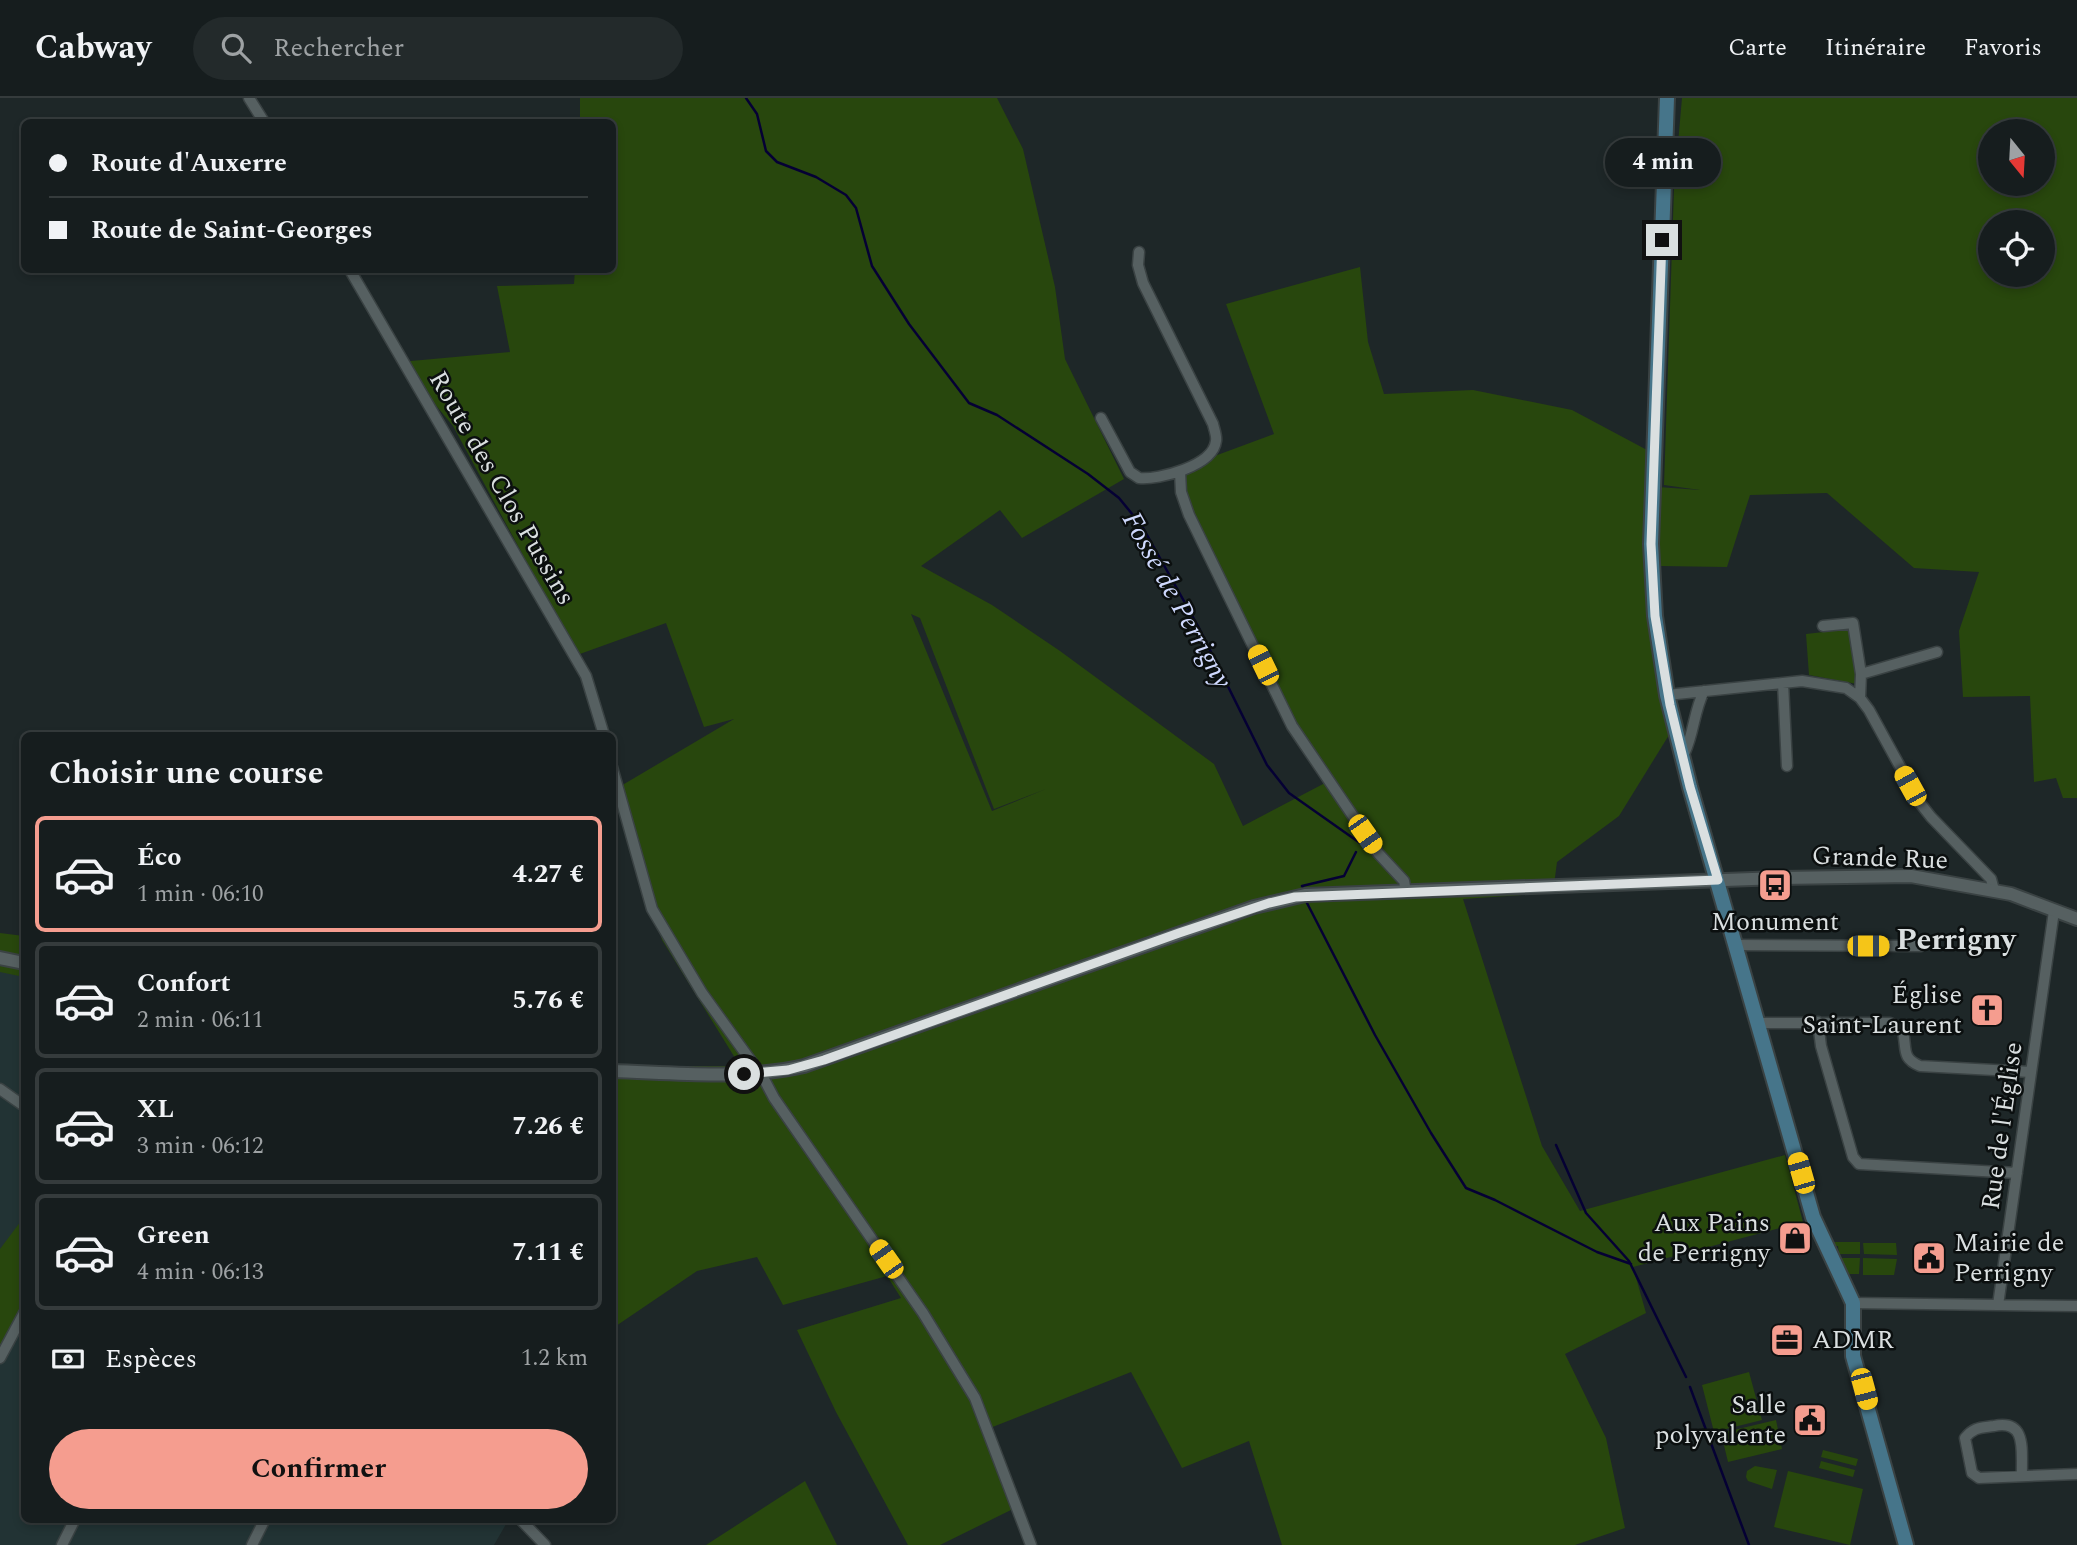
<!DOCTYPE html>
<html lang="fr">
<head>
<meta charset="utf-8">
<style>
	body { margin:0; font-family:Spectral,serif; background:#232a2b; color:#f1f3f6; height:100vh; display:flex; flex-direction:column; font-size:26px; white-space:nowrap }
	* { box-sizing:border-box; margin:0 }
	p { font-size:23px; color:#9ea2a4 }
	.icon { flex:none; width:38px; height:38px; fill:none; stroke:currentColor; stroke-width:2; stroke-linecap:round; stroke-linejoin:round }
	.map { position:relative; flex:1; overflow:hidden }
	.drawer { position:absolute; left:21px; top:634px; width:595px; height:791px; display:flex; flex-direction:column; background:#161d1e; border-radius:10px; box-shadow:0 4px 10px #0003,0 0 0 2px #353b3c }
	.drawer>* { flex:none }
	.banner { position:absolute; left:21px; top:21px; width:595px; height:154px; border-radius:10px; box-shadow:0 4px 10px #0003,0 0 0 2px #353b3c; display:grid; align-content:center; height:154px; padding:0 28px; background:#161d1e }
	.needle { width:46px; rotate:162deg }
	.fabs { position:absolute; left:1978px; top:21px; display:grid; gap:14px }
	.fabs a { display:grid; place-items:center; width:77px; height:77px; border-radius:50%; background:#161d1e; box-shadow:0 4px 10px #0003,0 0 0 2px #353b3c; font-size:35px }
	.end { position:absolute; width:32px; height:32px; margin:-16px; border:9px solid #dadfe0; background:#111; box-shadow:0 0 0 4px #111 }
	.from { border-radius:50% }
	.bubble { position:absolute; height:49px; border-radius:24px; background:#161d1e; box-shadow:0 4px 10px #0003,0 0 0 2px #353b3c; font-size:23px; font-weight:700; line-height:49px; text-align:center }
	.car { position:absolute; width:21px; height:42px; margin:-21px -10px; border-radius:9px; box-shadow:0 0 5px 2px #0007; background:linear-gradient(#f5c518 24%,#345 0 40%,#f5c518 0 76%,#345 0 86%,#f5c518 0) }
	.banner b { display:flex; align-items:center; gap:24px; height:66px; font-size:26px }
	.banner b+b { border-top:2px solid #353b3c }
	.banner i { width:18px; height:18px; background:#f1f3f6 }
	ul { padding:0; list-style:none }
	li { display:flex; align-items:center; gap:21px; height:116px; margin:0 14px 10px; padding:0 14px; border:4px solid #353b3c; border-radius:10px }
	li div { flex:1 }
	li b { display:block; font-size:26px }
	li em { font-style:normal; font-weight:700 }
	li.on { border-color:#f59d8f }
	li>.icon { width:63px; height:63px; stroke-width:1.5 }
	h2 { padding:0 28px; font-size:32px; line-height:84px }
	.pay { display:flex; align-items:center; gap:18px; height:77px; padding:0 28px; font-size:26px }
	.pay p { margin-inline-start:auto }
	.action { display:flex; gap:14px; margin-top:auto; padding:14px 28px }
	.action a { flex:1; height:80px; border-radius:42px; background:#f59d8f; color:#111; font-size:28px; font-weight:700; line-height:80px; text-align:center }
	header { display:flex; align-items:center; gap:42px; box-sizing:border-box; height:98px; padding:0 35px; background:#161d1e; border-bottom:2px solid #353b3c }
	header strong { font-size:33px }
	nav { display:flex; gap:38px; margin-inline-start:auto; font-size:24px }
	.search { width:490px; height:63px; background:#232a2b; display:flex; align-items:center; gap:18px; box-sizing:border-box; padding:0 24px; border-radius:38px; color:#9ea2a4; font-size:26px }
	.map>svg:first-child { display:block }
</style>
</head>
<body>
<header>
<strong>Cabway</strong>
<div class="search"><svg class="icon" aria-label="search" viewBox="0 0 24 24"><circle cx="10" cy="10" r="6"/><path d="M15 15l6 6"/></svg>Rechercher</div>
<nav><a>Carte</a><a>Itinéraire</a><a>Favoris</a></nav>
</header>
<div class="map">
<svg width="2077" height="1447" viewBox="0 0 2077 1447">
	<rect width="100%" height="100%" fill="#1e2728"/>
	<path fill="#223334" d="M 0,873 L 24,878 L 24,1421 L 509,1421 L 494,1447 L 0,1447 Z"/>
	<path fill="#28470d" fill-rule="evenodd" d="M 580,0 L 997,0 L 1023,51 L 1055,189 L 1065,261 L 1124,381 L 1022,440 L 1000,412 L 921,468 L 992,507 L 1060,553 L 1214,666 L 1243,728 L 1325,685 L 1186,413 L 1185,369 L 1274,336 L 1226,206 L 1360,169 L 1368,244 L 1384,296 L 1473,292 L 1572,312 L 1647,352 L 1645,377 L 1648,383 L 1657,586 L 1669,637 L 1619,718 L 1557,764 L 1553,795 L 1463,801 L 1542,1048 L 1580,1113 L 1785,1057 L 1803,1124 L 1633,1169 L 1646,1215 L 1565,1256 L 1606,1340 L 1625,1430 L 1575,1447 L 1282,1447 L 1249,1343 L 1182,1370 L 1131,1274 L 985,1332 L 1013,1411 L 940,1447 L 908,1447 L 836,1314 L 797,1232 L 901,1200 L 887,1178 L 783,1207 L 757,1159 L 697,1173 L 613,1230 L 613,968 L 740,968 L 662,842 L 614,692 L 734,621 L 704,629 L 666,525 L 577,557 L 453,328 L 400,264 L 510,254 L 497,188 L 574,186 L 575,172 L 612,172 L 612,24 L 580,24 ZM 911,516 L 920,520 L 994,711 L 1046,691 L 992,713 Z
		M 1682,0 L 2077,0 L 2077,700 L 2063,700 L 2056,680 L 2034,684 L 2030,598 L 1963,599 L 1959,533 L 1979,474 L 1914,470 L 1827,395 L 1750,397 L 1727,469 L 1660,468 L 1658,389 L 1700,392 L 1664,387 L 1674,91 ZM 1990,33 L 2042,33 L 2042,86 L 1990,86 ZM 1990,124 L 2042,124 L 2042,177 L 1990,177 Z
		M 1850,531 L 1859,585 L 1857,586 L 1809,577 L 1806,536 Z
		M 0,835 L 24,838 L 24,879 L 0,874 Z
		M 24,1119 L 24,1207 L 0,1251 L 0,1151 Z
		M 1833,1144 L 1860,1144 L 1860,1156 L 1839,1156 L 1838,1148 L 1835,1148 Z
		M 1863,1145 L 1896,1145 L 1897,1157 L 1864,1156 Z
		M 1840,1160 L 1860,1160 L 1859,1176 L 1847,1176 Z
		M 1863,1160 L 1897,1161 L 1894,1177 L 1863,1177 Z
		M 1749,1274 L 1762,1322 L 1714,1334 L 1702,1287 Z
		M 1776,1322 L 1782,1351 L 1728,1364 L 1721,1335 Z
		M 1823,1352 L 1858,1361 L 1856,1368 L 1821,1359 Z
		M 1821,1363 L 1855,1372 L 1853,1379 L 1819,1370 Z
		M 1755,1368 L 1777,1372 L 1772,1391 L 1748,1383 L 1746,1379 L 1747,1373 Z
		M 1788,1373 L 1863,1391 L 1850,1447 L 1774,1429 Z
		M 805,1383 L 837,1447 L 706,1447 Z"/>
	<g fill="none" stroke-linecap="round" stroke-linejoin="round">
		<path stroke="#050034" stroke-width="2.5" d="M 746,0 L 757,16 L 766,53 L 777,64 L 816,79 L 846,97 L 856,110 L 872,168 L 909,226 L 969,305 L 997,317 L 1088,376 L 1119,400 L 1142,428 L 1199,530 L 1267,667 L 1289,695 L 1360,745
			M 1303,789 L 1302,788 L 1344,778 L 1356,754
			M 1307,805 L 1375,937 L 1431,1035 L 1466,1090 L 1495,1102 L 1597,1154 L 1631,1166
			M 1556,1047 L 1586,1115 L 1629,1163 L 1686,1279
			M 1690,1289 L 1749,1447"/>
		<g stroke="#3a4243" stroke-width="13">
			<path id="minor" d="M 249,0 L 264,24
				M 350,172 L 586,578 L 604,637
				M 1101,320 L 1130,374 L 1139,380 C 1159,382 1213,368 1216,343 C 1217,338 1214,331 1213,326 L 1143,185 L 1138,167 L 1139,154
				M 1180,374 L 1181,394 L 1189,417 L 1292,628 L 1378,755 L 1404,783 L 1406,794
				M 1823,528 L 1853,525 L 1861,576 L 1860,600
				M 1861,576 L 1937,554
				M 1783,585 L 1787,668
				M 1667,597 L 1802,583 L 1846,590 L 1860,600 L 1869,612 L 1920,705 L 1931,719 L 1991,781 L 1994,792
				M 1681,655 L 1685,654 C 1694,634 1694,613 1704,593
				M 612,669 L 652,811 L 702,895 L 764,981 L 774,1000 L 923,1215 L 975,1300 L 1031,1447
				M 1736,847 L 1921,848
				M 1818,924 L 1821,948 L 1853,1059 L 1859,1066 L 2017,1075
				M 1758,925 L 1890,925 L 1896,928 L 1903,934 C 1907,951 1901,960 1920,968 L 2031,974
				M 0,991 L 24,1008
				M 1853,1205 L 2077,1208
				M 1998,1207 L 2054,813
				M 0,1260 L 24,1215
				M 2022,1378 C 2021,1354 2028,1321 1994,1328 C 1980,1330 1974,1329 1965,1340 L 1972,1375 L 1979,1380 L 2077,1376
				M 520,1421 L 545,1447
				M 62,1447 L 75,1421
				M 252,1447 L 265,1421"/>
		</g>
		<g stroke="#3a4243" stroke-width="16">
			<path id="tertiary" d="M 0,860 L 24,865
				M 612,973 C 676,975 742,982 804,968 L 1254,809 L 1305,797 L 1781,780 L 1911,778 L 2011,796 L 2077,821"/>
		</g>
		<g stroke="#3a4243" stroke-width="18">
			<path id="secondary" d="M 1667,0 L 1651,446 L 1655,518 L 1667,597 L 1690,689 L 1813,1119 L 1853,1205 L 1853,1258 L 1906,1447"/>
		</g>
		<use href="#minor" stroke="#566061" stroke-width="10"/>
		<use href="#tertiary" stroke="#566061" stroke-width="12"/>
		<use href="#secondary" stroke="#46758a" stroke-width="14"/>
	</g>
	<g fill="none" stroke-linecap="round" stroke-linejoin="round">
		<path stroke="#dadfe0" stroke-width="9" d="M 744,976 L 788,972 L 824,962 L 1179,835 L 1269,805 L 1295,799 L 1718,782 L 1690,689 L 1670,607 L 1655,518 L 1651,446 L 1662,142"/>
	</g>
	<defs>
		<g id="bus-square" transform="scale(1.75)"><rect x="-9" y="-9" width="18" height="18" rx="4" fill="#f59d8f" stroke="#0b0f0f"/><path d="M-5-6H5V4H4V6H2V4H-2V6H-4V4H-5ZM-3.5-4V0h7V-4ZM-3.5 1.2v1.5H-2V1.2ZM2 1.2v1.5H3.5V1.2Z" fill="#111"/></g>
		<g id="church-square" transform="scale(1.75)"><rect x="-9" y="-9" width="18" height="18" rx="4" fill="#f59d8f" stroke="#0b0f0f"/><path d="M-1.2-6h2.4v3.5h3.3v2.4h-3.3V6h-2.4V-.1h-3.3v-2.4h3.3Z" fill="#111"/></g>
		<g id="shop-square" transform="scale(1.75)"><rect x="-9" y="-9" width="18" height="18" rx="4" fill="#f59d8f" stroke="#0b0f0f"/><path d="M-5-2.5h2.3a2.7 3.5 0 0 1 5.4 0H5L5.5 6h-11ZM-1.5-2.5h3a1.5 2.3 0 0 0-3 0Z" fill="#111"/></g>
		<g id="civic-square" transform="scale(1.75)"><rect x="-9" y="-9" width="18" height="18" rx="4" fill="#f59d8f" stroke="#0b0f0f"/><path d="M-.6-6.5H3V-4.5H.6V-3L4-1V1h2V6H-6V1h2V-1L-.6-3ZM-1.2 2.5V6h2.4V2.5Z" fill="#111"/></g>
		<g id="office-square" transform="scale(1.75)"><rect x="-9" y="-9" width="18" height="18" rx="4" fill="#f59d8f" stroke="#0b0f0f"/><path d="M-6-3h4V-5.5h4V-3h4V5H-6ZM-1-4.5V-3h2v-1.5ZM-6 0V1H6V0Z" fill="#111"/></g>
	</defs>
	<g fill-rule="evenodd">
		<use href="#bus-square" x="1775" y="787"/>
		<use href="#church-square" x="1987" y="912"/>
		<use href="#shop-square" x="1795" y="1140"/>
		<use href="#civic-square" x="1929" y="1160"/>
		<use href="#office-square" x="1787" y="1242"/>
		<use href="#civic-square" x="1810" y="1322"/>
	</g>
	<g text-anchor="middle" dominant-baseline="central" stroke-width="5" stroke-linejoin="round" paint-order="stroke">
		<g font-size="26" fill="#dadfe0" stroke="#0b0f0f">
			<text transform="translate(502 390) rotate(60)">Route des Clos Pussins</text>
			<text transform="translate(1880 760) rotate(2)">Grande Rue</text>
			<text transform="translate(2002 1028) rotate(-82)">Rue de l'Église</text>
		</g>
		<g font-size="26" fill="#dadfe0" stroke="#0b0f0f" text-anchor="end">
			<text x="1775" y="824" text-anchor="middle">Monument</text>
			<text x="1962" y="897">Église<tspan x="1962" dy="30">Saint-Laurent</tspan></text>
			<text x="1770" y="1125">Aux Pains<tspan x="1770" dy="30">de Perrigny</tspan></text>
			<text x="1954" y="1145" text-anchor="start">Mairie de<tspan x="1954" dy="30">Perrigny</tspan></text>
			<text x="1812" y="1242" text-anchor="start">ADMR</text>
			<text x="1786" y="1307">Salle<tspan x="1786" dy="30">polyvalente</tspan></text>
		</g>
		<g font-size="28" font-style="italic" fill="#cfd9fe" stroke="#0b0f0f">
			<text transform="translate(1177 502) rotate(61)">Fossé de Perrigny</text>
		</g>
		<g font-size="30" font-weight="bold" fill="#dadfe0" stroke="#0b0f0f">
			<text x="1956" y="842">Perrigny</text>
		</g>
	</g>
</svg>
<div class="fabs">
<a><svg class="needle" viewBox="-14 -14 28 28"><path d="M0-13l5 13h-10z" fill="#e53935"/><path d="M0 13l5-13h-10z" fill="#9ea2a4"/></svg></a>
<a><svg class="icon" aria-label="locate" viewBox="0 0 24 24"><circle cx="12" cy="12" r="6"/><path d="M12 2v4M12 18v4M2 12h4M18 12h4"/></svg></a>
</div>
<i class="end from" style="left:744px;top:976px"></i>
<i class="end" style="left:1662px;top:142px"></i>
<div class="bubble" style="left:1605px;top:40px;width:116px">4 min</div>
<i class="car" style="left:1263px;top:567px;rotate:334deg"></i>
<i class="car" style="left:1910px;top:688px;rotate:331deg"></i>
<i class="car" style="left:1365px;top:736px;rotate:145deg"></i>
<i class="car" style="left:1868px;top:848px;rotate:90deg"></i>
<i class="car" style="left:1801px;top:1075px;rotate:344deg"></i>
<i class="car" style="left:886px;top:1161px;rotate:325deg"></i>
<i class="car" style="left:1864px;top:1291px;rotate:165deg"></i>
<div class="banner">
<b><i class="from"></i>Route d'Auxerre</b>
<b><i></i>Route de Saint-Georges</b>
</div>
<section class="drawer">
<h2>Choisir une course</h2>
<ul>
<li class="on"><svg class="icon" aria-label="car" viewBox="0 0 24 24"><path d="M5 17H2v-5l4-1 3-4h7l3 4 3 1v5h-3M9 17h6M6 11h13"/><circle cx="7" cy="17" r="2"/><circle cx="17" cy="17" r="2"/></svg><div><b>Éco</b><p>1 min · 06:10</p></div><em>4.27 €</em></li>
<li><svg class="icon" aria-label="car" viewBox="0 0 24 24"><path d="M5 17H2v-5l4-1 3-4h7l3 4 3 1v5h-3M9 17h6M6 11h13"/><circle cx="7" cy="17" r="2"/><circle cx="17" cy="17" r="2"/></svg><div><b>Confort</b><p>2 min · 06:11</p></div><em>5.76 €</em></li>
<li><svg class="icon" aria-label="car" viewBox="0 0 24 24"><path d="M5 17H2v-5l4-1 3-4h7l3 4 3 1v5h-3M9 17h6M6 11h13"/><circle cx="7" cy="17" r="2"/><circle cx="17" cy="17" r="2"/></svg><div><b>XL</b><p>3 min · 06:12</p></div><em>7.26 €</em></li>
<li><svg class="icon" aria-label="car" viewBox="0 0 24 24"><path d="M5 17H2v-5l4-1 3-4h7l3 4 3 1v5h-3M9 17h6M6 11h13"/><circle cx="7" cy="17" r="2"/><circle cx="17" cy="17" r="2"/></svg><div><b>Green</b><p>4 min · 06:13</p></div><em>7.11 €</em></li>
</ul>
<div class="pay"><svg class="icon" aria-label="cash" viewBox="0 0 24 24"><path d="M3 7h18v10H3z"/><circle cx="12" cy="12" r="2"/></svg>Espèces<p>1.2 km</p></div>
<div class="action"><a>Confirmer</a></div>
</section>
</div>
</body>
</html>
